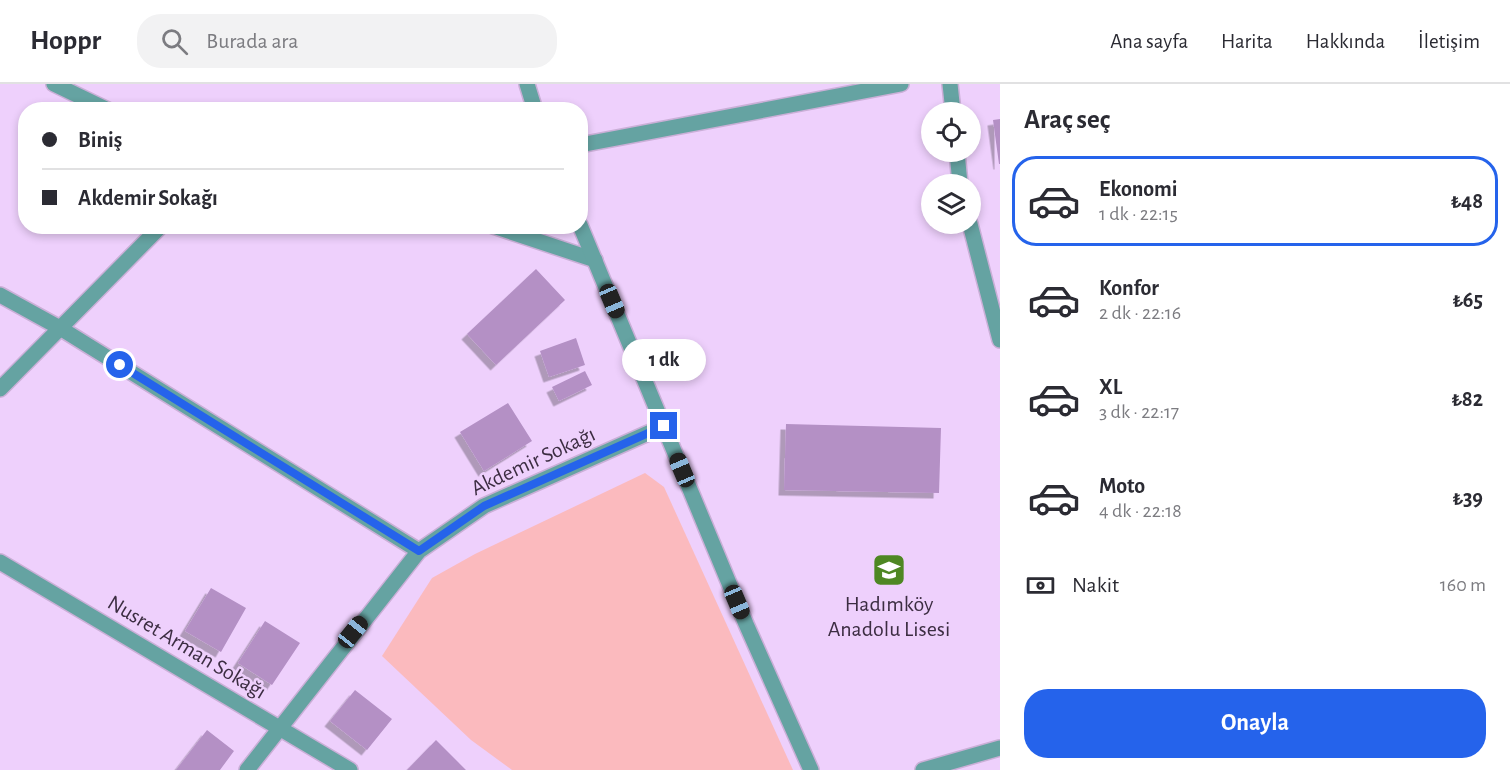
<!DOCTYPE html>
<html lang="tr">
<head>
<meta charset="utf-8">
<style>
	body { margin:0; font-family:"Alegreya Sans",sans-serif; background:#f2f2f3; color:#2b2b33; height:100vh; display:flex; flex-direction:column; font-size:22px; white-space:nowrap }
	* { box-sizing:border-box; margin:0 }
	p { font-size:20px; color:#7c7c81 }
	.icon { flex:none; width:33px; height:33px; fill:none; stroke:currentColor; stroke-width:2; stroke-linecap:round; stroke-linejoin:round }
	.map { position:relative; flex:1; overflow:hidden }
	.details { display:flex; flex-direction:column; background:#fff; width:510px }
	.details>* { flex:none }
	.guide { position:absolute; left:18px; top:18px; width:570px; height:132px; border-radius:24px; box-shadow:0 3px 9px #0003; display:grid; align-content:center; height:132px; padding:0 24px; background:#fff }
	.buttons { position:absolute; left:921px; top:18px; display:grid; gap:12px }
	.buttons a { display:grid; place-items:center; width:60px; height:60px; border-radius:50%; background:#fff; box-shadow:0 3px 9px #0003; font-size:30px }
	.end { position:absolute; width:27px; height:27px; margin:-14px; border:8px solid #2563eb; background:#fff; box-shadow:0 0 0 3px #fff }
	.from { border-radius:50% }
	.bubble { position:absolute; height:42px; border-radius:21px; background:#fff; box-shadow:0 3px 9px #0003; font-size:20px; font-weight:700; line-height:42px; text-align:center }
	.car { position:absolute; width:18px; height:36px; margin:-18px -9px; border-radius:8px; box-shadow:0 0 4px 2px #0007; background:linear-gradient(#222 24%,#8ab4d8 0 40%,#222 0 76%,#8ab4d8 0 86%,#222 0) }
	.guide b { display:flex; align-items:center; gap:21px; height:57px; font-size:22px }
	.guide b+b { border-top:2px solid #e1e1e2 }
	.guide i { width:15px; height:15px; background:#2b2b33 }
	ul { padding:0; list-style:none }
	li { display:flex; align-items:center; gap:18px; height:90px; margin:0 12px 9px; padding:0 12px; border:3px solid transparent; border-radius:24px }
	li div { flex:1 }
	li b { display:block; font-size:22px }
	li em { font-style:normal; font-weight:700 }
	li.active { border-color:#2563eb }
	li>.icon { width:54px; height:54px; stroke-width:1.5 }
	h2 { padding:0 24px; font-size:27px; line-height:72px }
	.pay { display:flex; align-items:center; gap:15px; height:66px; padding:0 24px; font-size:22px }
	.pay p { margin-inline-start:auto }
	.cta { display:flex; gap:12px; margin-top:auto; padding:12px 24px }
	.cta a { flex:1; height:69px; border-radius:24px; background:#2563eb; color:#fff; font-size:24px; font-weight:700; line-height:69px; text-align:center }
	header { display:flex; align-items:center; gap:36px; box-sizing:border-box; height:84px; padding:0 30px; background:#fff; border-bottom:2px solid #e1e1e2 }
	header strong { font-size:28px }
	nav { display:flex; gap:33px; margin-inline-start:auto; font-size:21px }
	.search { width:420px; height:54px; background:#f2f2f3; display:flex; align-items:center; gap:15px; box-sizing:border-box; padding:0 21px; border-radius:24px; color:#7c7c81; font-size:22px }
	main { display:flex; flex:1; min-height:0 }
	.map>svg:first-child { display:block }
</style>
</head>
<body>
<header>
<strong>Hoppr</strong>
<div class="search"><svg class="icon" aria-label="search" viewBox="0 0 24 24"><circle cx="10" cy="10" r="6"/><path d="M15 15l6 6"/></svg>Burada ara</div>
<nav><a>Ana sayfa</a><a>Harita</a><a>Hakkında</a><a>İletişim</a></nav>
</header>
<main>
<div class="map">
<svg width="1000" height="686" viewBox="0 0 1000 686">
	<defs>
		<filter id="shadow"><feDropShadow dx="-5.5" dy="5.5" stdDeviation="0" flood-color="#0004"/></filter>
	</defs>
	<rect width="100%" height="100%" fill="#eed0fc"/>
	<path fill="#fbbabe" d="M 645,389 L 664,403 L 793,686 L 512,686 L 471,656 L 382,572 L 432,494 L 475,470 Z"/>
	<path fill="#b490c5" filter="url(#shadow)" d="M 1000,35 L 1000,80 L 999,80 L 993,36 Z
		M 536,185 L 565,216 L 496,281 L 467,250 Z
		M 576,254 L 585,281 L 549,293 L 540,267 Z
		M 585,287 L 592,301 L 559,317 L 552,303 Z
		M 508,319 L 532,357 L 484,387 L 460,348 Z
		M 786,340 L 941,344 L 939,409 L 784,406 Z
		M 211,504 L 246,524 L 221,568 L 185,547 Z
		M 265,537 L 300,559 L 272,601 L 238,579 Z
		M 355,606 L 392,635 L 367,666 L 330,637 Z
		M 207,646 L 234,667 L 220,686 L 176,686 Z
		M 436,656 L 466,686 L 407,686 Z"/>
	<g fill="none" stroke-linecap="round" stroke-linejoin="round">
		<g stroke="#caafd7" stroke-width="18">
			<path id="minor" d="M 54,0 L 108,26
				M 950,0 L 953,28
				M 580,61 L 901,0
				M 957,68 L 960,100
				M 970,140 L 1000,256
				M 493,142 L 595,176
				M 0,211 L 60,244 L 419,467
				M 0,305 L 161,142
				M 0,478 L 350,686
				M 247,686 L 419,467 L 484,422 L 664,342
				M 923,686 L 1000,664"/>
		</g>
		<g stroke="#caafd7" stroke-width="18">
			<path id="tertiary" d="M 527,0 L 535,26
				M 580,141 L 746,540 L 811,686"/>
		</g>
		<use href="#minor" stroke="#65a3a2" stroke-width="15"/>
		<use href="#tertiary" stroke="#65a3a2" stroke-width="15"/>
	</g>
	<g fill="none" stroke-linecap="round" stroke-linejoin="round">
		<path stroke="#2563eb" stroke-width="8" d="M 120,281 L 419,467 L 484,422 L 664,342"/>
	</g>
	<defs>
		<g id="school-square" transform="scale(1.725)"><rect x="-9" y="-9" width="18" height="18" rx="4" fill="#4e8723" stroke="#eed0fc"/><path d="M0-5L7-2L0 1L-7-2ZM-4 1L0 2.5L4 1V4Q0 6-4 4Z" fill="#fff"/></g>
	</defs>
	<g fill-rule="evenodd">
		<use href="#school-square" x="889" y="486"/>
	</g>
	<g text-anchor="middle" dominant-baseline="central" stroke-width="5" stroke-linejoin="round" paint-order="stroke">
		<g font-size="22" fill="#3c2d42" stroke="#eed0fc">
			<text transform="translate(533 377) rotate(-25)">Akdemir Sokağı</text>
			<text transform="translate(187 563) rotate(31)">Nusret Arman Sokağı</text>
		</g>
		<g font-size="22" fill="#3c2d42" stroke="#eed0fc">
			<text x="889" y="520">Hadımköy<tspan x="889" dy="25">Anadolu Lisesi</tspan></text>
		</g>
	</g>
</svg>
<div class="buttons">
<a><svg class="icon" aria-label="locate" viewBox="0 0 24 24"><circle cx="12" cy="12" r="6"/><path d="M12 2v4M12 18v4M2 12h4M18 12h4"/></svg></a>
<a><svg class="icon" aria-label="layers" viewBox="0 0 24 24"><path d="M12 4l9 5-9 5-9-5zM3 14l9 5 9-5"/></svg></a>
</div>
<i class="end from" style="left:120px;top:281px"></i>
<i class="end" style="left:664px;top:342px"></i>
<div class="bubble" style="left:622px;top:255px;width:84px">1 dk</div>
<i class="car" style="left:612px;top:217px;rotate:157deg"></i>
<i class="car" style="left:682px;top:386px;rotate:337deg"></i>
<i class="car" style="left:737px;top:518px;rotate:157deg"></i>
<i class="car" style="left:353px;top:548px;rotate:39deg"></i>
<div class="guide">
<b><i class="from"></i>Biniş</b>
<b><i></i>Akdemir Sokağı</b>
</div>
</div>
<section class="details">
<h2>Araç seç</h2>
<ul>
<li class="active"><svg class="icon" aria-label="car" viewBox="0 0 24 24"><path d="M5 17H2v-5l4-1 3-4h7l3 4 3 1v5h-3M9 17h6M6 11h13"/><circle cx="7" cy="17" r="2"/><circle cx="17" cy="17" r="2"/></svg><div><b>Ekonomi</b><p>1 dk · 22:15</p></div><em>₺48</em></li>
<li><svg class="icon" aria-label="car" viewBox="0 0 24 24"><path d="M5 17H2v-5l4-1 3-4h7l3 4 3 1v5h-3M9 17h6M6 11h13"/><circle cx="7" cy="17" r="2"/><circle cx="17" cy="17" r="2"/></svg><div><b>Konfor</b><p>2 dk · 22:16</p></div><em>₺65</em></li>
<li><svg class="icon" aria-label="car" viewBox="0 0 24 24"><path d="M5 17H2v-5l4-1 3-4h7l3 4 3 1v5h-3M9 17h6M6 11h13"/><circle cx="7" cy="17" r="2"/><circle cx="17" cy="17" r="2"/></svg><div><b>XL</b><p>3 dk · 22:17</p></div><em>₺82</em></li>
<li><svg class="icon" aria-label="car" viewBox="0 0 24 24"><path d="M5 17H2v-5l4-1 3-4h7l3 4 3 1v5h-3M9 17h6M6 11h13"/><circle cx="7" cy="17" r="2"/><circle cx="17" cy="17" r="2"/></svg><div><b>Moto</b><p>4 dk · 22:18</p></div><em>₺39</em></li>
</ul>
<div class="pay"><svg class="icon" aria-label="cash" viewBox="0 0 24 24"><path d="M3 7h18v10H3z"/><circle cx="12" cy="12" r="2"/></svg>Nakit<p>160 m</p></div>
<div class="cta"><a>Onayla</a></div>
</section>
</main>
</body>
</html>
